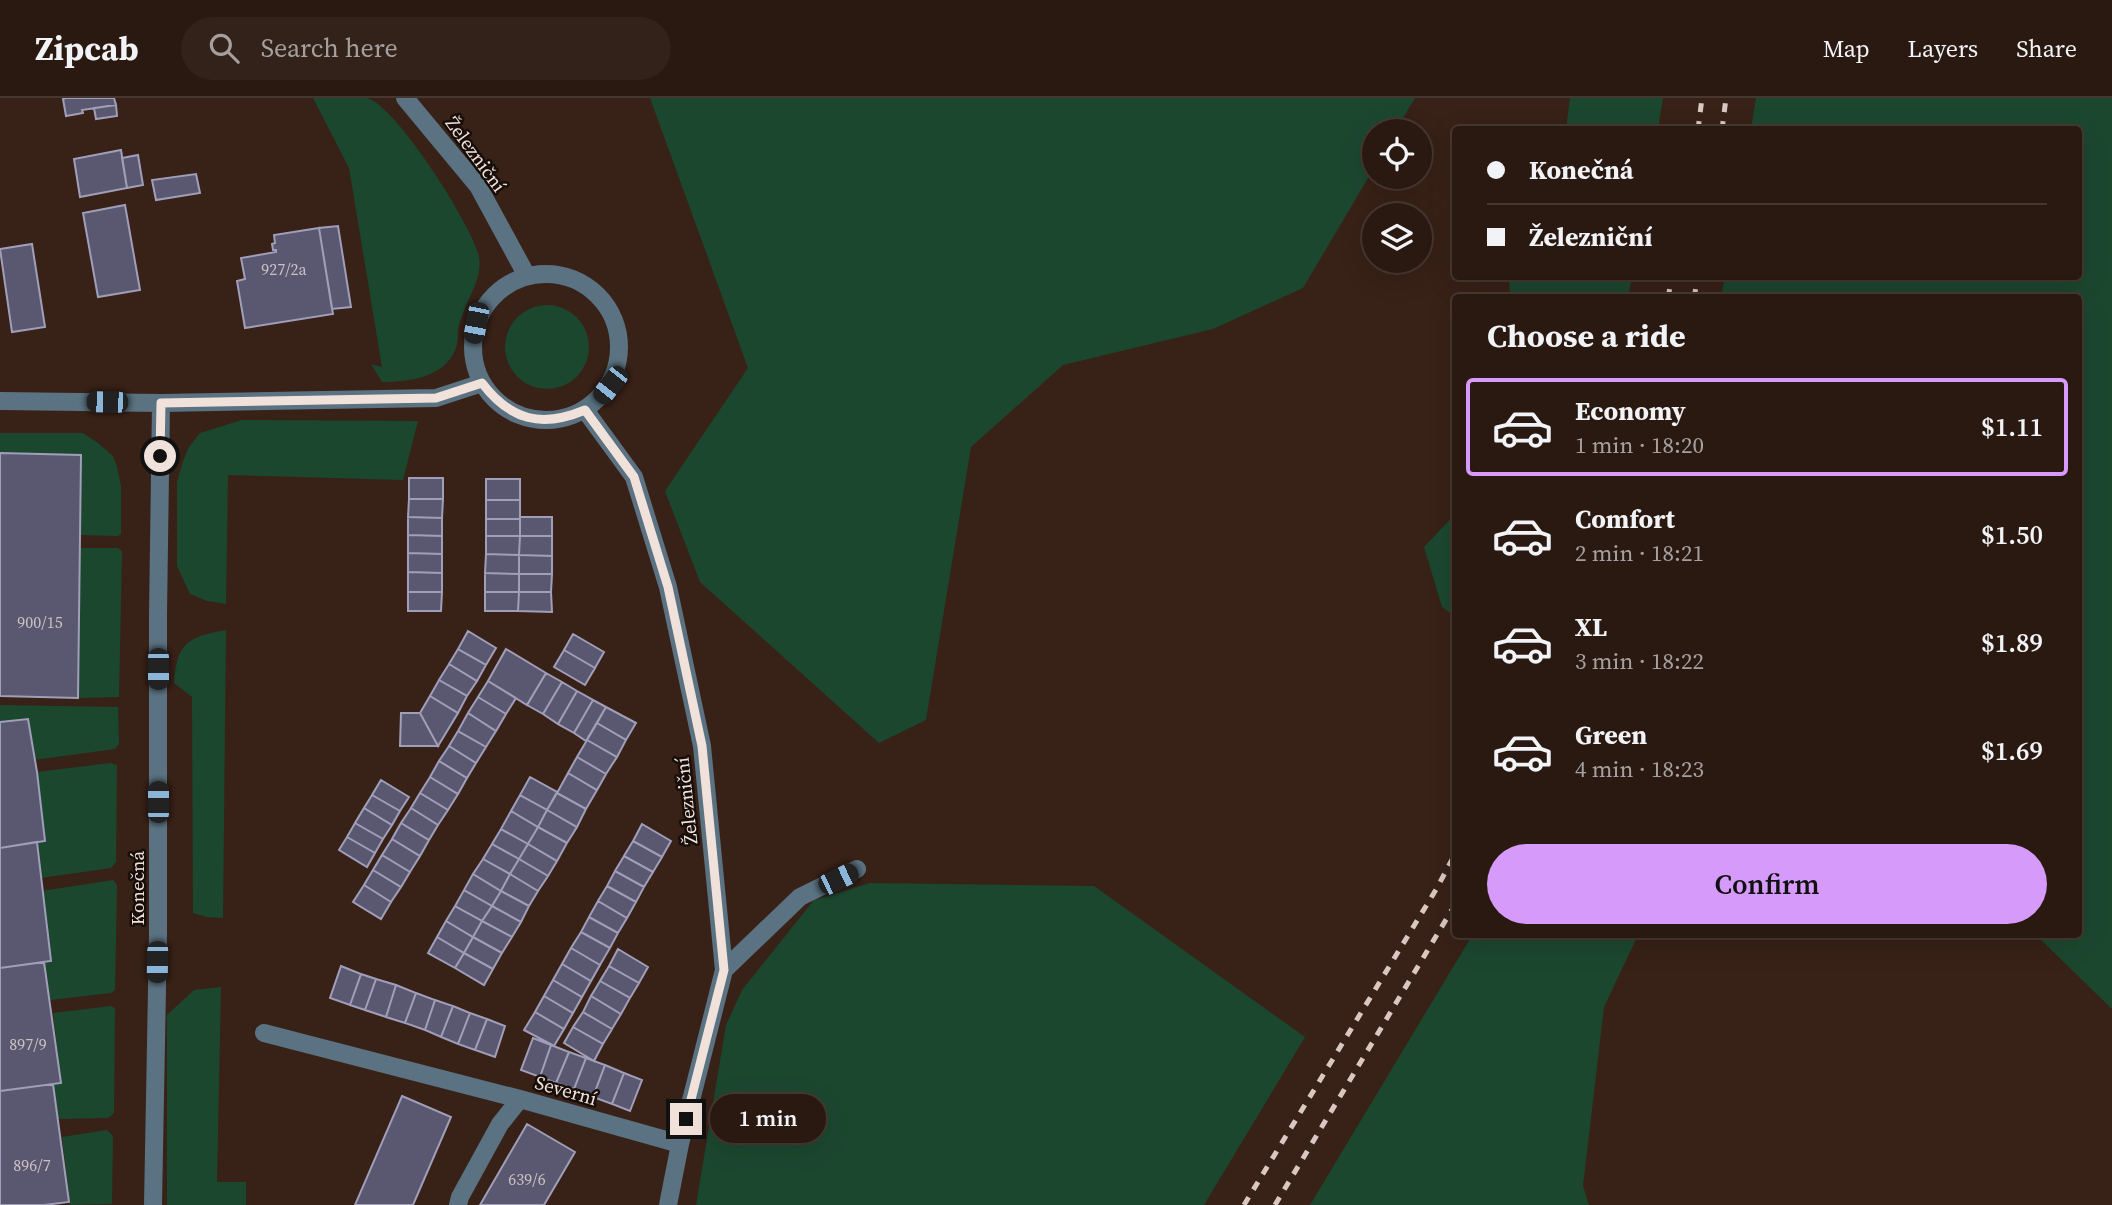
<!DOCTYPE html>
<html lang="en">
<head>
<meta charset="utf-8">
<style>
	body { margin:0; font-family:"Source Serif 4",serif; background:#32221a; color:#f1f3f6; height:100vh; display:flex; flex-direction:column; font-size:26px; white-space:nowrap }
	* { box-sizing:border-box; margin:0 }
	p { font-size:23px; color:#a5a09f }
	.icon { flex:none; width:38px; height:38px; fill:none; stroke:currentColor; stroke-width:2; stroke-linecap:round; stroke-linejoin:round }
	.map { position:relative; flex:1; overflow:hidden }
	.sheet { position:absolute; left:1452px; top:196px; width:630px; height:644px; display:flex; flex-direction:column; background:#2a1911; border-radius:7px; box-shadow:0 7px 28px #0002,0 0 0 2px #463831 }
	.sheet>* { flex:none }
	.top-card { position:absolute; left:1452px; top:28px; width:630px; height:154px; border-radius:7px; box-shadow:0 7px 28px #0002,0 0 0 2px #463831; display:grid; align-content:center; height:154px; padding:0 35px; background:#2a1911 }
	.buttons { position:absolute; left:1362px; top:21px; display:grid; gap:14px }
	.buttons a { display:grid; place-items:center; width:70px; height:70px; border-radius:50%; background:#2a1911; box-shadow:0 7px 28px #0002,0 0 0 2px #463831; font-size:35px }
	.end { position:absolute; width:32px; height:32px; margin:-16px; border:9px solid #f1e1db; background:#111; box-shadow:0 0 0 4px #111 }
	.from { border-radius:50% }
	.bubble { position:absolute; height:49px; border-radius:24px; background:#2a1911; box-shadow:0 7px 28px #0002,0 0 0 2px #463831; font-size:23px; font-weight:600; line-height:49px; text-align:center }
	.car { position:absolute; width:21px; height:42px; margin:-21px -10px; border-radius:9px; box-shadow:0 0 5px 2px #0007; background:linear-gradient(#222 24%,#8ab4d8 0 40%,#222 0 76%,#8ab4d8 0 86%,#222 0) }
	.top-card b { display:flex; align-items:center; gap:24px; height:66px; font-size:26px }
	.top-card b+b { border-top:2px solid #463831 }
	.top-card i { width:18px; height:18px; background:#f1f3f6 }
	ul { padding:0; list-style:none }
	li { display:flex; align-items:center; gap:21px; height:98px; margin:0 14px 10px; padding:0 21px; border:4px solid transparent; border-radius:7px }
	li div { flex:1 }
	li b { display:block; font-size:26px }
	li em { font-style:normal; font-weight:600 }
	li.on { border-color:#d69bfa }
	li>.icon { width:63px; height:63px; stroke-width:1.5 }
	h2 { padding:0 35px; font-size:32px; line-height:84px }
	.button { display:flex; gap:14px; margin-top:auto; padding:14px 35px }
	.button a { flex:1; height:80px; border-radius:42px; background:#d69bfa; color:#111; font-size:28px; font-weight:600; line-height:80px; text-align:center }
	header { display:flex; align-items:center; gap:42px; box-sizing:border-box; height:98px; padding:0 35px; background:#2a1911; border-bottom:2px solid #463831 }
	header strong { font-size:33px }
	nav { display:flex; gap:38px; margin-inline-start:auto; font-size:24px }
	.search { width:490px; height:63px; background:#32221a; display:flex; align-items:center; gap:18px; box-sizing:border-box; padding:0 24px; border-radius:38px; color:#a5a09f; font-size:26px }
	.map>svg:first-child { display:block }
</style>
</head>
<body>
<header>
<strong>Zipcab</strong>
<div class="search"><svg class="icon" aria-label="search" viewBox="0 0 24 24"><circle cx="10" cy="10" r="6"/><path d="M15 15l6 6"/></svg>Search here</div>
<nav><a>Map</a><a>Layers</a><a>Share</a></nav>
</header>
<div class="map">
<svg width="2112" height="1107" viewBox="0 0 2112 1107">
	<rect width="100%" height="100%" fill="#382117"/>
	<path fill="#1c472f" d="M 313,0 C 329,0 352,0 367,0 C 395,6 474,130 479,159 C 482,178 472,193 465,210 C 463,216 460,223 458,230 C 458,235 458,241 457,246 C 449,279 410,284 382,284 L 371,266 L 382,269 L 349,70 Z
		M 650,0 L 1415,0 L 1395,33 L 1374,33 L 1374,70 L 1303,190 L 1213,231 L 1063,267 L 971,349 L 926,622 L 879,645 L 700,484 L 665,393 L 748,270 Z
		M 1570,0 L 1663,0 L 1658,31 L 1566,31 Z
		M 1756,0 L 2112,0 L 2112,911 L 2036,837 L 2079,836 L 2079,200 L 1721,199 L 1725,179 L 2079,178 L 2079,32 L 1751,31 Z
		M 1509,179 L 1509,178 L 1632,179 L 1628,200 L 1510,199 Z
		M505 249a42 42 0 1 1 84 0a42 42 0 1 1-84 0Z
		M 242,322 L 418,323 L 403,382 L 228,377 L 226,506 L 207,503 L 190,496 L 177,468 L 177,384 L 183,363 L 189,349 L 200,335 Z
		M 0,335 L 83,335 L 98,345 L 113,358 L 117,369 L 121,388 L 121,436 L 118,438 L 80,437 L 81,357 L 0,355 Z
		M 1456,415 L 1456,519 L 1442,509 L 1424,449 Z
		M 80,450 L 118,450 L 122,453 L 119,599 L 78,600 Z
		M 226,532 L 223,820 L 207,819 L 193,815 L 192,599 L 174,585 C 177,544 188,539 226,532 Z
		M 0,607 L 118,609 L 119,646 L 115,651 L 34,662 L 27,621 L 0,624 Z
		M 110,665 L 117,667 L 116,764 L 111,770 L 41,780 L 37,744 L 37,674 Z
		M 113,782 L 117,787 L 115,892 L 111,895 L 50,902 L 44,864 L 51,863 L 42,793 Z
		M 870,785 L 1094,788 L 1305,939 L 1204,1107 L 696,1107 L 726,927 L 742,892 L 814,802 Z
		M 1473,836 L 1638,837 L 1604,909 L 1583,1088 L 1589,1107 L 1310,1107 Z
		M 221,889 L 217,1084 L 246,1084 L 246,1107 L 167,1107 L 167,917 L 194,892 Z
		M 111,908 L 115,910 L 114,1015 L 108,1020 L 58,1021 L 53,986 L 61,984 L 53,915 Z
		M 107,1032 L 113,1038 L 112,1106 L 70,1107 L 62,1039 Z"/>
	<path fill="#5a5870" stroke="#a09eb9" stroke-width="2" d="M 66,0 L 114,0 L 116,7 L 82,12 L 83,15 L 66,18 L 63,1 Z
		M 116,7 L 117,18 L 96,21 L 94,10 Z
		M 121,52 L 127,90 L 80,99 L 74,61 Z
		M 138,57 L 143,87 L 127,90 L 122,60 Z
		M 196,76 L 200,95 L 156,102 L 152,82 Z
		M 125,107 L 140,192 L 98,199 L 83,115 Z
		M 338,128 L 351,209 L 332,211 L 319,130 Z
		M 319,130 L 333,216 L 245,230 L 237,183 L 245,181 L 241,160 L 276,154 L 276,152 L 273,152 L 272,146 L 275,145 L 274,137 Z
		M 32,146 L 45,229 L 12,234 L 0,151 Z
		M 0,355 L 81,357 L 78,600 L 0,598 Z
		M 409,380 L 443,380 L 443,401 L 409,401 Z
		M 486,381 L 520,381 L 520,402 L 486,402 Z
		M 409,401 L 443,401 L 442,420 L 408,419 Z
		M 486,402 L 520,402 L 520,421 L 486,421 Z
		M 408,419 L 442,420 L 442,438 L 408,437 Z
		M 520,419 L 552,419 L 552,438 L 520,438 Z
		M 486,421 L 520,421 L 520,438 L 486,438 Z
		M 408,437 L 442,438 L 442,456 L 408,455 Z
		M 486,438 L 520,438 L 519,457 L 486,456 Z
		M 520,438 L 552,438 L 552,458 L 519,457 Z
		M 408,455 L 442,456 L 442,475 L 408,474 Z
		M 486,456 L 519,457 L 519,476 L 485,475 Z
		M 519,457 L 552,458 L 552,476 L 519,476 Z
		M 408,474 L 442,475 L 442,494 L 408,494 Z
		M 485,475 L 519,476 L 519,494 L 485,494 Z
		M 519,476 L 552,476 L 551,494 L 519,494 Z
		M 408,494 L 442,494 L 441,513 L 408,513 Z
		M 485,494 L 519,494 L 518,513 L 485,513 Z
		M 519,494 L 551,494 L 552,514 L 518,513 Z
		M 468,533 L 496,550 L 486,567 L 458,551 Z
		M 573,536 L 604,554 L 595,570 L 564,552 Z
		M 458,551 L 486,567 L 477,583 L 449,566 Z
		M 506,551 L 546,575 L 527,607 L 488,583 Z
		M 564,552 L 595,570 L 585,587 L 554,569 Z
		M 449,566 L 477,583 L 467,598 L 439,582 Z
		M 546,575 L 562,584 L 543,616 L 527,607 Z
		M 439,582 L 467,598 L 458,615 L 430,598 Z
		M 488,583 L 516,600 L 506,616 L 478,599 Z
		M 562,584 L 577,593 L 558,626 L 543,616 Z
		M 577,593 L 593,602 L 574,635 L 558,626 Z
		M 430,598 L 458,615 L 438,648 L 420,615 Z
		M 478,599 L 506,616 L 496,633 L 468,615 Z
		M 593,602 L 606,609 L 586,643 L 574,635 Z
		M 606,609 L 636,625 L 626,642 L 597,625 Z
		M 401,615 L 420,615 L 438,648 L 400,648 Z
		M 468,615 L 496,633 L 486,649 L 458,633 Z
		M 28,621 L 37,674 L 45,743 L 0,750 L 0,624 Z
		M 597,625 L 626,642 L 617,659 L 587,642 Z
		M 458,633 L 486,649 L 476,665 L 449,648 Z
		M 587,642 L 617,659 L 606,676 L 577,659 Z
		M 449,648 L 476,665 L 467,680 L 439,663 Z
		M 577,659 L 606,676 L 597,692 L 568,675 Z
		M 439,663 L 467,680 L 458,696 L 430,679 Z
		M 568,675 L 597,692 L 586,711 L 557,695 Z
		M 430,679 L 458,696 L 448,712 L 420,695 Z
		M 530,679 L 557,694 L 547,712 L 520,697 Z
		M 381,682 L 409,699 L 400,713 L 372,697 Z
		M 420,695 L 448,712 L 438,727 L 411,710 Z
		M 557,695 L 586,711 L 577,729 L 547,712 Z
		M 372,697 L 400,713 L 392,727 L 364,710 Z
		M 520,697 L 547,712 L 538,729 L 511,713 Z
		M 364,710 L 392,727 L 383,741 L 355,725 Z
		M 411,710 L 438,727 L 429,742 L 401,725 Z
		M 547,712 L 577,729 L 567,745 L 538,729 Z
		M 511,713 L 538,729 L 528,746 L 501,731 Z
		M 355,725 L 383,741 L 375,755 L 347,739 Z
		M 401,725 L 429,742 L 420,758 L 392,741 Z
		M 642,726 L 671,743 L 662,759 L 633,743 Z
		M 538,729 L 567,745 L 557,763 L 528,746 Z
		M 501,731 L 528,746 L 519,761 L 492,746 Z
		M 347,739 L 375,755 L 367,769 L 339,752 Z
		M 392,741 L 420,758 L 410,774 L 382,757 Z
		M 633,743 L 662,759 L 653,774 L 624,758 Z
		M 37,744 L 51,863 L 0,870 L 0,750 Z
		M 492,746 L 519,761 L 510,776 L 483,761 Z
		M 528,746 L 557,763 L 548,778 L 519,761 Z
		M 382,757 L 410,774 L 401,789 L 373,772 Z
		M 624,758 L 653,774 L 644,789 L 615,773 Z
		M 483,761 L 510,776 L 501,793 L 473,776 Z
		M 519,761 L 548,778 L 538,793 L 510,776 Z
		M 373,772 L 401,789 L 391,804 L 364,787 Z
		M 615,773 L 644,789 L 636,804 L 607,788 Z
		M 473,776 L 501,793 L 492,808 L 464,792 Z
		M 510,776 L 538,793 L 529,808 L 501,793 Z
		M 364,787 L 391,804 L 381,821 L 353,804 Z
		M 607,788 L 636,804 L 627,820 L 598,803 Z
		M 464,792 L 492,808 L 482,823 L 455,808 Z
		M 501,793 L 529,808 L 521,824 L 492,808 Z
		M 598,803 L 627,820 L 618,835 L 589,819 Z
		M 455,808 L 482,823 L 473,839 L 446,823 Z
		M 492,808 L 521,824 L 512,839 L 482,823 Z
		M 589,819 L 618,835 L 610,850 L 581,834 Z
		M 446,823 L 473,839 L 464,855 L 437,839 Z
		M 482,823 L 512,839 L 502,855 L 473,839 Z
		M 581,834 L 610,850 L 600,867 L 571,850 Z
		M 437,839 L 464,855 L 455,870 L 428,855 Z
		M 473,839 L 502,855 L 493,871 L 464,855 Z
		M 571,850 L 600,867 L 591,883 L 562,866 Z
		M 618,851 L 648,869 L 639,885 L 609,868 Z
		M 464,855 L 493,871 L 484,887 L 455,870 Z
		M 44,864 L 61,985 L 0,993 L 0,870 Z
		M 562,866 L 591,883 L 582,899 L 553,882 Z
		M 341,868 L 361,876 L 350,907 L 330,900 Z
		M 609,868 L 639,885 L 630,900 L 600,883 Z
		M 361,876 L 376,881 L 365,912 L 350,907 Z
		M 376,881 L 396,887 L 386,919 L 365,912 Z
		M 553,882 L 582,899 L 573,915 L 544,898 Z
		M 600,883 L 630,900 L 621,916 L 591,898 Z
		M 396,887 L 416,895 L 405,925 L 386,919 Z
		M 416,895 L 435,902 L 425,932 L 405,925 Z
		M 544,898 L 573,915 L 564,931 L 535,914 Z
		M 591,898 L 621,916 L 612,931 L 583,914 Z
		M 435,902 L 453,908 L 441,939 L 425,932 Z
		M 453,908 L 470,915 L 458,946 L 441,939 Z
		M 535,914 L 564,931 L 554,948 L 524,932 Z
		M 583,914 L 612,931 L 603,946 L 573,929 Z
		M 470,915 L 487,921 L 475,952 L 458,946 Z
		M 487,921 L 505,928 L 495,959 L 475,952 Z
		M 573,929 L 603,946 L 594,963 L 564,945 Z
		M 533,940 L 551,947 L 540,979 L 521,972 Z
		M 551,947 L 569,954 L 556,985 L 540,979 Z
		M 569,954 L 586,960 L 574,991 L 556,985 Z
		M 586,960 L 605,967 L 593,999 L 574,991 Z
		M 605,967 L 624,975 L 612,1006 L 593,999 Z
		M 624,975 L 642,982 L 630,1013 L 612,1006 Z
		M 53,986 L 69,1104 L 44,1107 L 0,1107 L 0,993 Z
		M 402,998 L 451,1019 L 413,1107 L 355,1107 Z
		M 527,1026 L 575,1054 L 544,1107 L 480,1107 Z"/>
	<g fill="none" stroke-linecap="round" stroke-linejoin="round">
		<path stroke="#5a7281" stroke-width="18" d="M 405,0 L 478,88 L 527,178
			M473 249a73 73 0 1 1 146 0a73 73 0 1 1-146 0Z
			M 0,303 L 161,305 L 436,300 L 482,285
			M 585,312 L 634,379 L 668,489 L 702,648 L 724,872 L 680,1046 L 668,1107
			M 724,872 L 800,799 L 857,771
			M 264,935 L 520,1001
			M 153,1107 L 158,837 L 158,517 L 161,305
			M 458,1107 L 460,1099 L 500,1026 L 520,1001 L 680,1046"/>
		<path stroke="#d9c8c2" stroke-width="5" stroke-dasharray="9 9" stroke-linecap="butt" d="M 1698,32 L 1702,0
			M 1722,32 L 1726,0
			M 1668,200 L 1672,178
			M 1694,200 L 1698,178
			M 1244,1107 L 1437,790 L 1456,754
			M 1275,1107 L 1456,805"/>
	</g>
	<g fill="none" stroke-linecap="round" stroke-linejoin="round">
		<path stroke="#f1e1db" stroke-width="9" d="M 160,358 L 161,305 L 436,300 L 482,285 C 511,323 542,330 585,312 L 634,379 L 668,489 L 702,648 L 724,872 L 686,1021"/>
	</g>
	<g text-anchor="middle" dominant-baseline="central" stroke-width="5" stroke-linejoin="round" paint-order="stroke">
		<g font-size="16" fill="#cbbfc0">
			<text x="284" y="171">927/2a</text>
			<text x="40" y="524">900/15</text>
			<text x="28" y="946">897/9</text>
			<text x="32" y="1067">896/7</text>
			<text x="527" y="1081">639/6</text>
		</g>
		<g font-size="19" fill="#f1e1db" stroke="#180e09">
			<text transform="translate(476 56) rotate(54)">Železniční</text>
			<text transform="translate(686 703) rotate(-96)">Železniční</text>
			<text transform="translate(137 790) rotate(-90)">Konečná</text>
			<text transform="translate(566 992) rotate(16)">Severní</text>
		</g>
	</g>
</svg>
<div class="buttons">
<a><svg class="icon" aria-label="locate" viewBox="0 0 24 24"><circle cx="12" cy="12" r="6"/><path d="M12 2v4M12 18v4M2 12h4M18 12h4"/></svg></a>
<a><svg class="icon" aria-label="layers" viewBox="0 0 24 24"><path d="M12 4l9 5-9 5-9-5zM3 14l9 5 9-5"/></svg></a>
</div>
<i class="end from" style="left:160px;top:358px"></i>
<i class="end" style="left:686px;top:1021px"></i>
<div class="bubble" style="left:710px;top:996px;width:116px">1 min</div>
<i class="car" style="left:476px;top:225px;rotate:191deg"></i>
<i class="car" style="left:610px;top:287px;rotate:218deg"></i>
<i class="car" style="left:107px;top:304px;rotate:271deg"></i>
<i class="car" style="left:158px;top:571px;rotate:180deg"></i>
<i class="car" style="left:158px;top:704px;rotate:0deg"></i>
<i class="car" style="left:838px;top:781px;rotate:64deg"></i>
<i class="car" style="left:157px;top:864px;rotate:181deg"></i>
<div class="top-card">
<b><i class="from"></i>Konečná</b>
<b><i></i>Železniční</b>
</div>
<section class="sheet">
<h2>Choose a ride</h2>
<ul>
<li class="on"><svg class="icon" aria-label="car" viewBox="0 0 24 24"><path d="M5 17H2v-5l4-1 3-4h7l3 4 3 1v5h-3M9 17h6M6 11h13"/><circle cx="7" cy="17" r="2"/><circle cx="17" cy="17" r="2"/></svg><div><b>Economy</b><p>1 min · 18:20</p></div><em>$1.11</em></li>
<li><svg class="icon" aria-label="car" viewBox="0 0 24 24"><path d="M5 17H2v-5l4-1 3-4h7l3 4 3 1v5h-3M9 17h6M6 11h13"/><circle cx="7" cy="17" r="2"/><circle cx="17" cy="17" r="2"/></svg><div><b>Comfort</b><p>2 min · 18:21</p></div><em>$1.50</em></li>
<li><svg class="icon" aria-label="car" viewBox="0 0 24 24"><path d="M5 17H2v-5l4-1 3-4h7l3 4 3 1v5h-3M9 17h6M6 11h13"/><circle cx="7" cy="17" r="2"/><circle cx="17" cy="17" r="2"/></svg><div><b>XL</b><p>3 min · 18:22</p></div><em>$1.89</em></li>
<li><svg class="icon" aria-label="car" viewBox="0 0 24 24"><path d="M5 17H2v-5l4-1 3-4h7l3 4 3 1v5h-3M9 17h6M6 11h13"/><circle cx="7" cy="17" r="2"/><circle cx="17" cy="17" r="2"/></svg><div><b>Green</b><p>4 min · 18:23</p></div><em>$1.69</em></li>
</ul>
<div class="button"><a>Confirm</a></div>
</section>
</div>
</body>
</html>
